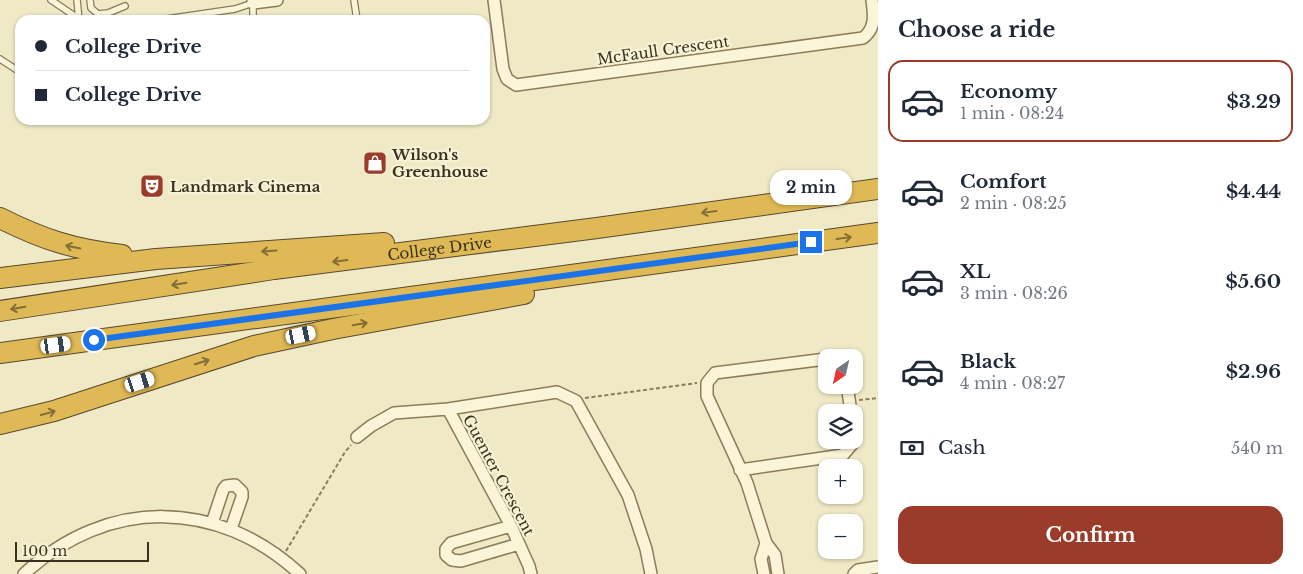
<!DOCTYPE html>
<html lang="en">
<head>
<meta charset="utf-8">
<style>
	body { margin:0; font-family:"Libre Baskerville",serif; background:#f2f2f3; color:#1f2937; height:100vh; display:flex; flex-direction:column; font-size:19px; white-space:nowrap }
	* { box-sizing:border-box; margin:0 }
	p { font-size:16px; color:#747a83 }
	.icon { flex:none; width:28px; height:28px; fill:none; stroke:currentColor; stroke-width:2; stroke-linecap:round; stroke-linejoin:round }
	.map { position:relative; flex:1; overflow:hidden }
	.side { display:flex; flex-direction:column; background:#fff; width:425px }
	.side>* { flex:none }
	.banner { position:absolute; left:15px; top:15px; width:475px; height:110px; border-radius:15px; box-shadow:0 1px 4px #0004; display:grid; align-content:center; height:110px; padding:0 20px; background:#fff }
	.needle { width:32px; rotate:214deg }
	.buttons { position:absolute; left:818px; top:349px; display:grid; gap:10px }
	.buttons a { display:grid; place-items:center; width:45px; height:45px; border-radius:10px; background:#fff; box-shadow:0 1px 4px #0004; font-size:25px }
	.scale { position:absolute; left:15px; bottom:12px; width:134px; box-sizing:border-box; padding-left:5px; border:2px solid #3a311f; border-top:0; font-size:14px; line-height:18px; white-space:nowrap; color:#3a311f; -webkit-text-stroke:4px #f6f2d5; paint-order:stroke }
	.end { position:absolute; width:22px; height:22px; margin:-11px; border:6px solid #1a73e8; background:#fff; box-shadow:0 0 0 2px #fff }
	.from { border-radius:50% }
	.bubble { position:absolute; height:35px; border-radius:15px; background:#fff; box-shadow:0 1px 4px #0004; font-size:16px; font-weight:800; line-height:35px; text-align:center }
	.car { position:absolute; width:15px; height:30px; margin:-15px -8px; border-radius:6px; box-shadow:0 0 4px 1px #0007; background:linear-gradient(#fff 24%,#345 0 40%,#fff 0 76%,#345 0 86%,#fff 0) }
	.banner b { display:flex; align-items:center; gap:18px; height:48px; font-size:19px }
	.banner b+b { border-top:1px solid #e0e1e3 }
	.banner i { width:12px; height:12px; background:#1f2937 }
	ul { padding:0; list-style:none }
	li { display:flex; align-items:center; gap:15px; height:82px; margin:0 10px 8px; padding:0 10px; border:2px solid transparent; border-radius:15px }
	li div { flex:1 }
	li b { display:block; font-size:19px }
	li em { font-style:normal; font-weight:800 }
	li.active { border-color:#9b3b29 }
	li>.icon { width:45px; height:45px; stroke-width:1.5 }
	h2 { padding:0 20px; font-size:22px; line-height:60px }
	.pay { display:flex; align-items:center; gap:12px; height:55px; padding:0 20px; font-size:19px }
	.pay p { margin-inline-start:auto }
	.action { display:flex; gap:10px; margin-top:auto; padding:10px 20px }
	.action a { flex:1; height:58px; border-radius:15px; background:#9b3b29; color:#fff; font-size:20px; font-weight:800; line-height:58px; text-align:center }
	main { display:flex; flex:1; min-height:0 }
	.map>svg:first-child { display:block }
</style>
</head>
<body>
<main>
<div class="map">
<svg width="878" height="574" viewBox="0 0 878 574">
	<rect width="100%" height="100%" fill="#efe9c5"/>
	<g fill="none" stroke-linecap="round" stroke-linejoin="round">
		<g stroke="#8b7c5a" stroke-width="8">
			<path id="lane" d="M 51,0 L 79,19
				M 77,0 L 79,20
				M 90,0 L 91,8 L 98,14 L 108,13 L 125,6
				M 354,0 L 357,20
				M 160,20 L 235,9 L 253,3 L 253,20
				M 0,59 L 20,72"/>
		</g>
		<g stroke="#8b7c5a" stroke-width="14">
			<path id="street" d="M 253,0 L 253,3 L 277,0
				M 494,0 L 503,69 L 507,79 L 516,85 L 863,38 C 876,28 874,15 872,0
				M 847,385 L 851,412
				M 448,409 L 511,526 L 529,566 L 531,574
				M 357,437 L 371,426 L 394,413 L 448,409 L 557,392 L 576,401 L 628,495 L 646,549 L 651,574
				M 740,470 L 843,455 L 853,443 L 853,440
				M 212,523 L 223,490 L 226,486 L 235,485 L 242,492 L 242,497 L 231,529
				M 511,526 L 451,543 L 446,549 L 446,555 L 452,560 L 461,561 L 519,544
				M 24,574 C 107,497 218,498 300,574
				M 764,574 L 761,559 L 766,543
				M 778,574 L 775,555 L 766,543 L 747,483 L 707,396 L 707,383 L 715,373 L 826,359
				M 854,574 L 858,570 L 878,567"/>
		</g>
		<g stroke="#58492f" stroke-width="22">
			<g id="highway">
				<path d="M 0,218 C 44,240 73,249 122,255"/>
				<path d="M 0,278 L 156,259 L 384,243"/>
				<path id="s1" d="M 0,311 L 274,269 L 597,228 L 878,189"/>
				<path d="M 0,353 L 878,233"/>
				<path d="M 0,424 L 54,411 L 254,346 L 333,329 L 524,294"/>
			</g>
		</g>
		<path stroke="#8b7c5a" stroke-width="2" stroke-dasharray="4 2.5" stroke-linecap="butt" d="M 585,398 L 697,383
			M 859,400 L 878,398
			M 286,551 L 345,452 L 351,445"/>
		<use href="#lane" stroke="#faf5d9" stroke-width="5.5"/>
		<use href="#street" stroke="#faf5d9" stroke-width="11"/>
		<use href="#highway" stroke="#dfb955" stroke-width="20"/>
	</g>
	<defs><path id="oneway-shaft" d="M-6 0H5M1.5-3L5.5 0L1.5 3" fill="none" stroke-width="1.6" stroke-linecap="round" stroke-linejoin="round" transform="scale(1.25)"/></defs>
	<g stroke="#846e37">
		<use href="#oneway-shaft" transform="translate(709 212) rotate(172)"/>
		<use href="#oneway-shaft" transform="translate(844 238) rotate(-8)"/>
		<use href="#oneway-shaft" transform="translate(73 247) rotate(-168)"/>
		<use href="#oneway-shaft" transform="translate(269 251) rotate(176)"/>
		<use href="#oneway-shaft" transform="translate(340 261) rotate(173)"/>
		<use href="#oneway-shaft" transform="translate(179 284) rotate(171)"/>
		<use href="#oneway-shaft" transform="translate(18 308) rotate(171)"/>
		<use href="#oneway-shaft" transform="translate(360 324) rotate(-10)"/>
		<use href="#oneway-shaft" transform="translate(202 362) rotate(-17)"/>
		<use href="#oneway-shaft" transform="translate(48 413) rotate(-15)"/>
	</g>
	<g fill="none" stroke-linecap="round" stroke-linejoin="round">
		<path stroke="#1a73e8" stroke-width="6" d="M 94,340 L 811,242"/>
	</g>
	<defs>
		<g id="shop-square" transform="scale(1.25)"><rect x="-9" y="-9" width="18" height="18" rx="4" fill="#9b3b29" stroke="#f6f2d5"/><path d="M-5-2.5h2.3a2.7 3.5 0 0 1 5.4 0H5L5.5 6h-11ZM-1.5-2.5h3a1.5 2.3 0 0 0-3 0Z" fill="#fff"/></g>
		<g id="theatre-square" transform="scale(1.25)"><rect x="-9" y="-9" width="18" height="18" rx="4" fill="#9b3b29" stroke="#f6f2d5"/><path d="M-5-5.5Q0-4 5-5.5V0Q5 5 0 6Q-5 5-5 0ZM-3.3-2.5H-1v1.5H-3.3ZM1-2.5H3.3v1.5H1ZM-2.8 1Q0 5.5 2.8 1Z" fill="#fff"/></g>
	</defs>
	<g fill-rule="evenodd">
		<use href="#shop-square" x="375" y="163"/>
		<use href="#theatre-square" x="152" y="186"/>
	</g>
	<g text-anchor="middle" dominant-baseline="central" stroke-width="4.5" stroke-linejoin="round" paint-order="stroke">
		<g font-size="15" fill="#3a311f" stroke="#f6f2d5">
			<text transform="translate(663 50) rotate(-8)">McFaull Crescent</text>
			<text stroke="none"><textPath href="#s1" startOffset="444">College Drive</textPath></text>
			<text transform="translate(499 475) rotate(62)">Guenter Crescent</text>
		</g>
		<g font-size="15" font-weight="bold" fill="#3a311f" stroke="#f6f2d5" text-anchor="start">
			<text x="392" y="154">Wilson's<tspan x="392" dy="17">Greenhouse</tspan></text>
			<text x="170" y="186">Landmark Cinema</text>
		</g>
	</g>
</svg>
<div class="buttons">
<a><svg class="needle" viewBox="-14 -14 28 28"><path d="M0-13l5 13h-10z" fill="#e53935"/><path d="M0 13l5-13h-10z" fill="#747a83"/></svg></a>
<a><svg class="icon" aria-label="layers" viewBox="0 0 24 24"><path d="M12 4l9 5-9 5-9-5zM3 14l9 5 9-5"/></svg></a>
<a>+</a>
<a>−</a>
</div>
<div class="scale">100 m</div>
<i class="end from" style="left:94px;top:340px"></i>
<i class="end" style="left:811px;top:242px"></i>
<div class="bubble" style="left:770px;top:170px;width:82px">2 min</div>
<i class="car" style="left:301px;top:335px;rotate:78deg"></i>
<i class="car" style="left:56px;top:345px;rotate:82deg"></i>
<i class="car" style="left:140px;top:382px;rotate:72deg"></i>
<div class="banner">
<b><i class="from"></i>College Drive</b>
<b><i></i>College Drive</b>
</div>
</div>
<section class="side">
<h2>Choose a ride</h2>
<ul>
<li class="active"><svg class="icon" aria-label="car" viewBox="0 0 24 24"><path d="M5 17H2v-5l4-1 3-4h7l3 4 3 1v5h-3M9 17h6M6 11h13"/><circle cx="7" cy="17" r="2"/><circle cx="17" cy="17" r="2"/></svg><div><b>Economy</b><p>1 min · 08:24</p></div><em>$3.29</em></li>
<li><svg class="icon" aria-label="car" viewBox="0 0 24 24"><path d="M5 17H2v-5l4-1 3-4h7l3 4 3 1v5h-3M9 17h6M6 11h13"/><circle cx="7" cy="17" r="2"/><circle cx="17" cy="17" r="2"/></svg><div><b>Comfort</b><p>2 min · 08:25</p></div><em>$4.44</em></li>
<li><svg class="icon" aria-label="car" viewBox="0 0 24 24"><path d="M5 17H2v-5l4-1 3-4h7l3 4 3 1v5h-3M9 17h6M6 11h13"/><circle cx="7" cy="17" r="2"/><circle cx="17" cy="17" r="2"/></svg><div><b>XL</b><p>3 min · 08:26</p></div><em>$5.60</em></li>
<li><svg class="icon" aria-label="car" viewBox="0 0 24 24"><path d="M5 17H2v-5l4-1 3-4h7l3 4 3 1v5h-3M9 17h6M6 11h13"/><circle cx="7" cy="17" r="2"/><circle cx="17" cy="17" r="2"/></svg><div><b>Black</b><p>4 min · 08:27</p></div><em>$2.96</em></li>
</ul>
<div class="pay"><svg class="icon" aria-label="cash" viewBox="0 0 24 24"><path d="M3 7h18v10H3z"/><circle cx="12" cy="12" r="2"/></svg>Cash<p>540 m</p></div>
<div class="action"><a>Confirm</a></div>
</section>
</main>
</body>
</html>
